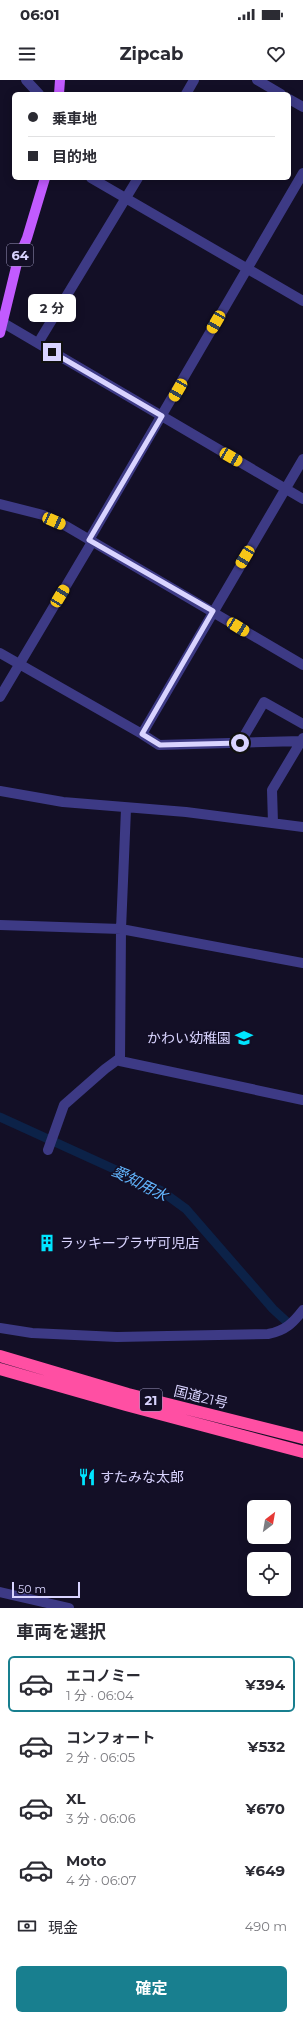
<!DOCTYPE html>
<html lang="ja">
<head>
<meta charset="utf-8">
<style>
	body { margin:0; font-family:Montserrat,"Noto Sans JP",sans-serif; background:#f2f2f3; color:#2b2b33; height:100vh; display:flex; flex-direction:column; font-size:15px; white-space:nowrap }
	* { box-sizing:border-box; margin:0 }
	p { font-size:13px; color:#7c7c81 }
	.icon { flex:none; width:22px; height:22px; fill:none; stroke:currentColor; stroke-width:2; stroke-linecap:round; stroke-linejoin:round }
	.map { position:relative; height:1528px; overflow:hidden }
	.sheet { display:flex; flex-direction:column; background:#fff; flex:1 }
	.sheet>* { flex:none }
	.hud { position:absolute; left:12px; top:12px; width:279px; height:88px; border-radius:6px; box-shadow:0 2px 10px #0003; display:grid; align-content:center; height:88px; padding:0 16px; background:#fff }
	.needle { width:26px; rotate:31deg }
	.buttons { position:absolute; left:247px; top:1420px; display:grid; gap:8px }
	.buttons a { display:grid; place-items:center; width:44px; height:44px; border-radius:6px; background:#fff; box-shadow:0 2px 10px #0003; font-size:20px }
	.scale { position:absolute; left:12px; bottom:10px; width:68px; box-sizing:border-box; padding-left:4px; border:2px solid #d9d4ff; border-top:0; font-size:11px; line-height:14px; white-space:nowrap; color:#d9d4ff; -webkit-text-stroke:3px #130f26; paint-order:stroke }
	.end { position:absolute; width:18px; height:18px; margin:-9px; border:5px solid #d9d4ff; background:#111; box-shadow:0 0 0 2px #111 }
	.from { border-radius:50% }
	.bubble { position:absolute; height:28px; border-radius:6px; background:#fff; box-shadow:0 2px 10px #0003; font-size:13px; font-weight:700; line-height:28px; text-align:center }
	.car { position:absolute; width:12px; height:24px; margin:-12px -6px; border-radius:5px; box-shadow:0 0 3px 1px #0007; background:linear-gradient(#f5c518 24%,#345 0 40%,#f5c518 0 76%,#345 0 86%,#f5c518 0) }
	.hud b { display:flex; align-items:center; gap:14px; height:38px; font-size:15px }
	.hud b+b { border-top:1px solid #e1e1e2 }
	.hud i { width:10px; height:10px; background:#2b2b33 }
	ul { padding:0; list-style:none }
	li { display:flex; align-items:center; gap:12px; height:56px; margin:0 8px 6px; padding:0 8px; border:2px solid transparent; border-radius:6px }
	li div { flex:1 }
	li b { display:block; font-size:15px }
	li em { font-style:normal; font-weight:700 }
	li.current { border-color:#187f8f }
	li>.icon { width:36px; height:36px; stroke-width:1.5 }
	h2 { padding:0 16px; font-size:18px; line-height:48px }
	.pay { display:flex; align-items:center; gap:10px; height:44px; padding:0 16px; font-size:15px }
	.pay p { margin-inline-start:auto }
	.action { display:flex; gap:8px; margin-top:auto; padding:8px 16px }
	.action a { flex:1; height:46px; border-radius:6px; background:#187f8f; color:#fff; font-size:16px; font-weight:700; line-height:46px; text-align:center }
	.status { display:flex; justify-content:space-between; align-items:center; height:28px; padding:0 20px; background:#fff; direction:ltr }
	.status svg { height:11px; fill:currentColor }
	header { display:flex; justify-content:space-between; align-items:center; height:52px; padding:0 16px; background:#fff; font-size:18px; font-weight:700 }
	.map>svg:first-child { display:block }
</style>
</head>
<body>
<div class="status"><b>06:01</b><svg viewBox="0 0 49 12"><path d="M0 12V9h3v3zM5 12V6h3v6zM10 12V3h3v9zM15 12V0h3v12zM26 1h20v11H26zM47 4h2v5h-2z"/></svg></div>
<header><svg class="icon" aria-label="menu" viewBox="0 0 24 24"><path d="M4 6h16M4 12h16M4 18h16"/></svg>Zipcab<svg class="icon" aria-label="heart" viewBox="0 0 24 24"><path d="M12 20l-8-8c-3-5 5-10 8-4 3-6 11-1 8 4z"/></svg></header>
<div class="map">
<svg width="303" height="1528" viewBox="0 0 303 1528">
	<rect width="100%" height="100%" fill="#130f26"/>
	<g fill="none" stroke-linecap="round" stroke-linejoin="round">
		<path stroke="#0c2248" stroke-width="9" d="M 0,1037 L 160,1110 L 186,1129 L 273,1229 L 286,1241"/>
		<path stroke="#3d3a85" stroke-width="10" d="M 26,0 L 39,14
			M 257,0 L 281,14
			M 186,14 L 194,0
			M 289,19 L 303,27
			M 91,98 L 303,221
			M 0,241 L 303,419
			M 38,263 L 138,98
			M 0,424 L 43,435 L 66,446 L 303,585
			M 89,460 L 303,93
			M 0,573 L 142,654 L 303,379
			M 0,617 L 92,462
			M 142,654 L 159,665 L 302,661
			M 240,663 L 264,622 L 303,644
			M 0,711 L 63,722 L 186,732 L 303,747
			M 126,729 L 121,849 L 120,981 L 303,1020
			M 273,743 L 272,710 L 303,658
			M 0,845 L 121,849 L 303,883
			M 48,1070 L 64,1025 L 105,989 L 120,978
			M 0,1248 L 32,1253 L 117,1257 L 268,1254 C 285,1251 293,1243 303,1230
			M 0,1512 L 69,1528"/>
		<path stroke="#c25bff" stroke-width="10" d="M 59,14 L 60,0
			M 0,253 L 18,179 L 27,158 L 45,98"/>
		<path stroke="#ff4fa3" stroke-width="12" d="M 0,1276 L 128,1314 L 303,1358
			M 0,1289 L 126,1325 L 303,1372"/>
	</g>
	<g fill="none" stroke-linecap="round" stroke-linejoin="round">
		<path stroke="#d9d4ff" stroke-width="5" d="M 52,272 L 162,336 L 89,460 L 213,531 L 142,654 L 160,665 L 240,663"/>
	</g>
	<defs>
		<g id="school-bare" transform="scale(1.38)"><path d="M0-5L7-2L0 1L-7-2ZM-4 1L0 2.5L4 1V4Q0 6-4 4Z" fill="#00e5ff" stroke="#130f26" stroke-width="2.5" paint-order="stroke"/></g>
		<g id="building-bare" transform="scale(1.38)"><path d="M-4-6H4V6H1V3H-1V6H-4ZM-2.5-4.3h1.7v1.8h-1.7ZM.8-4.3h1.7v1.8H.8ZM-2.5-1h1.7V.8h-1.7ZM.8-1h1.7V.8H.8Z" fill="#00e5ff" stroke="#130f26" stroke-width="2.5" paint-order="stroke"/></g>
		<g id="restaurant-bare" transform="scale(1.38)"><path d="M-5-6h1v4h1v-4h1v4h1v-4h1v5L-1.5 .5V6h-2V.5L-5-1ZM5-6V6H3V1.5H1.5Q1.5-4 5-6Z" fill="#00e5ff" stroke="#130f26" stroke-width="2.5" paint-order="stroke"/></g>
	</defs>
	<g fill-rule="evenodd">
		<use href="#school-bare" x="244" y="958"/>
		<use href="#building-bare" x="47" y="1163"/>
		<use href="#restaurant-bare" x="87" y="1397"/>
	</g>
	<g text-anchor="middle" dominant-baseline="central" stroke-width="3.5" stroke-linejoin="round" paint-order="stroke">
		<g fill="#130f26" stroke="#9e99be" stroke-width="1">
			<rect x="7" y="164" width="26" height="22" rx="3"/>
			<rect x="140" y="1309" width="22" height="22" rx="3"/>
		</g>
		<g font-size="13" font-weight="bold" fill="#d9d4ff">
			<text x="20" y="175">64</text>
			<text x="151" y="1320">21</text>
		</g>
		<g font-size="14" fill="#d9d4ff" stroke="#130f26" text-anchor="start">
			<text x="231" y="958" text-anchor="end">かわい幼稚園</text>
			<text x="60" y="1163">ラッキープラザ可児店</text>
			<text x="100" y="1397">すたみな太郎</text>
		</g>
		<g font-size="14" fill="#d9d4ff" stroke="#130f26">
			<text transform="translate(201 1317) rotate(14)">国道21号</text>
		</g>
		<g font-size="15" font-style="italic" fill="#62b6ff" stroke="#130f26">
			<text transform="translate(140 1103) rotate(27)">愛知用水</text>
		</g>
	</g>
</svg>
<div class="buttons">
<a><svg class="needle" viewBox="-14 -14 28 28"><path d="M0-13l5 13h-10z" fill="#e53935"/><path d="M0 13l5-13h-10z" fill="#7c7c81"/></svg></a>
<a><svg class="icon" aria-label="locate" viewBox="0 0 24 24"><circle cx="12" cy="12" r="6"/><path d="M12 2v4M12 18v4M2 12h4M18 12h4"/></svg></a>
</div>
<div class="scale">50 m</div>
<i class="end from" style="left:240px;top:663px"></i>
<i class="end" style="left:52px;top:272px"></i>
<div class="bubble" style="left:28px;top:214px;width:48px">2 分</div>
<i class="car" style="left:216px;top:242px;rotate:210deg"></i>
<i class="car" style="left:178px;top:310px;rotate:210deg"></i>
<i class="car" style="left:231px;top:377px;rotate:120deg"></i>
<i class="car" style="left:54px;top:441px;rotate:114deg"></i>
<i class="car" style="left:245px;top:477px;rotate:211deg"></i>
<i class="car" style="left:60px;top:516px;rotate:31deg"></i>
<i class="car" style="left:238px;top:547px;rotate:122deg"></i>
<div class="hud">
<b><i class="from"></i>乗車地</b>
<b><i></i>目的地</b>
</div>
</div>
<section class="sheet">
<h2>車両を選択</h2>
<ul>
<li class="current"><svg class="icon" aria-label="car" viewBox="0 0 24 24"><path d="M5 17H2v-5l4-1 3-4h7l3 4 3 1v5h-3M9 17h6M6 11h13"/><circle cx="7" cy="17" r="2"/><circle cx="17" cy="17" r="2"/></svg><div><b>エコノミー</b><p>1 分 · 06:04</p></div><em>¥394</em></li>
<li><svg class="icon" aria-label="car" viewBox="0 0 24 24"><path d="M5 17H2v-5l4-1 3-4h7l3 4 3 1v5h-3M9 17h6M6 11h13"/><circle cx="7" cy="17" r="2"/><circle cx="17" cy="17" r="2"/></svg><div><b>コンフォート</b><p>2 分 · 06:05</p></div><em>¥532</em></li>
<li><svg class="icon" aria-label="car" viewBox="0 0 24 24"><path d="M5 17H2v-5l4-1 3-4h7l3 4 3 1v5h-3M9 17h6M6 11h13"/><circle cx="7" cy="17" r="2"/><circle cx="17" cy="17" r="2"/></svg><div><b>XL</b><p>3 分 · 06:06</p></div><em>¥670</em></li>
<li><svg class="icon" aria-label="car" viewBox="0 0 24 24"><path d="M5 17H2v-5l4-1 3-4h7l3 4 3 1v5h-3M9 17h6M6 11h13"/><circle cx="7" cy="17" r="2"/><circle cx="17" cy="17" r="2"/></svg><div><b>Moto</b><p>4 分 · 06:07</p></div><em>¥649</em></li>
</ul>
<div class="pay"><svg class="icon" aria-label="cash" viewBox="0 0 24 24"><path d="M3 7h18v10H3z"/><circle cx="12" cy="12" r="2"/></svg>現金<p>490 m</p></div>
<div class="action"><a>確定</a></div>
</section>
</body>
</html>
